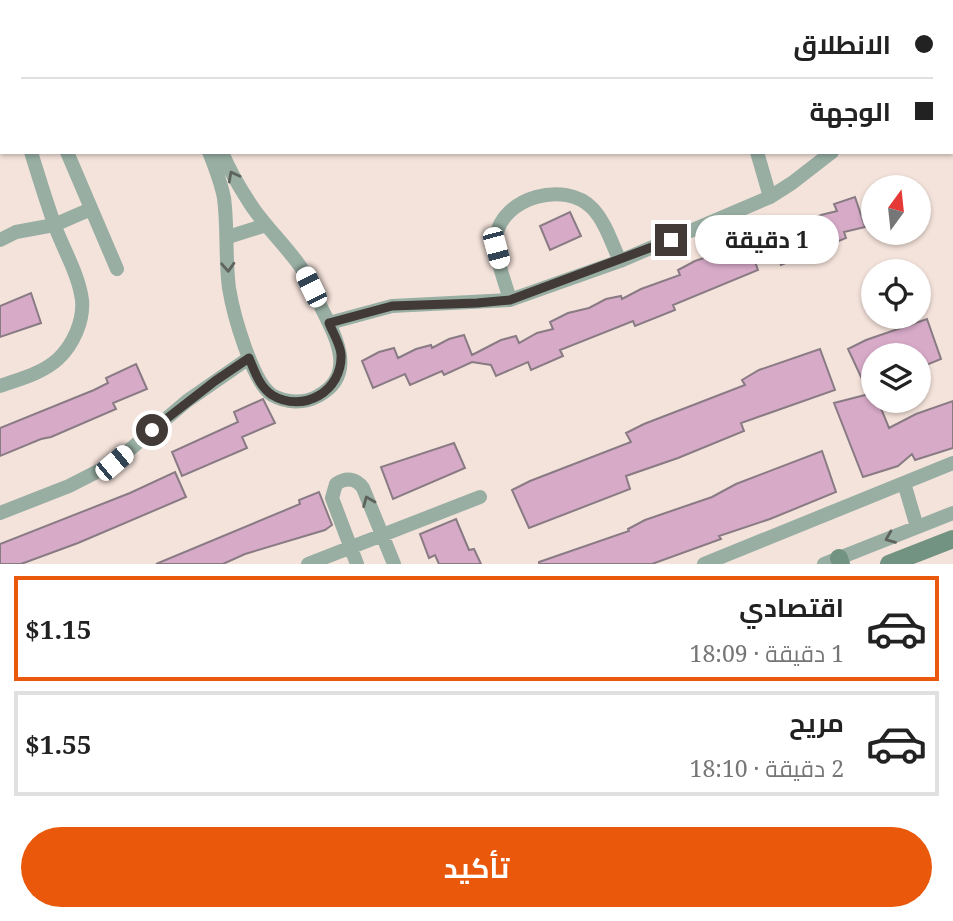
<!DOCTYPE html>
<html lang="ar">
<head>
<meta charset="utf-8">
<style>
	body { margin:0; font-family:"Noto Serif",Cairo,serif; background:#f2f2f2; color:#222; direction:rtl; height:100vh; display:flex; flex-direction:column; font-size:26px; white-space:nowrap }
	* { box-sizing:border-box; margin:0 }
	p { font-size:23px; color:#767676 }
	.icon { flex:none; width:38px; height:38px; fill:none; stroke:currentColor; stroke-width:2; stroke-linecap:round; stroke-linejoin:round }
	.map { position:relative; height:564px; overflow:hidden; direction:ltr }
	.side { display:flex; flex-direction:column; background:#fff; flex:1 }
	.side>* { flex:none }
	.guide { position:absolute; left:0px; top:0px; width:954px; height:154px; box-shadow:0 2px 5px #0004; direction:rtl; display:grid; align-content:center; height:154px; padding:0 21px; background:#fff }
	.needle { width:46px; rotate:15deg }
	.buttons { position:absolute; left:861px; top:175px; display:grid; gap:14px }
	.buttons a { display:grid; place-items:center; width:70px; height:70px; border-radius:50%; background:#fff; box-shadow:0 2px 5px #0004; font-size:35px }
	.end { position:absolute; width:32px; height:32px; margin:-16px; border:9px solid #413a37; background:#fff; box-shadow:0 0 0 4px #fff }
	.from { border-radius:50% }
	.bubble { position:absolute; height:49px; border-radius:24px; background:#fff; box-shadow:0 2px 5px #0004; font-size:23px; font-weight:700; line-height:49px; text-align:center; direction:rtl }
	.car { position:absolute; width:21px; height:42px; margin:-21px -10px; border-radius:9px; box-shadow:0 0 5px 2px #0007; background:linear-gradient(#fff 24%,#345 0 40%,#fff 0 76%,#345 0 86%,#fff 0) }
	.guide b { display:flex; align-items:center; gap:24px; height:66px; font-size:26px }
	.guide b+b { border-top:2px solid #e0e0e0 }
	.guide i { width:18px; height:18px; background:#222 }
	ul { padding:12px 0 0; list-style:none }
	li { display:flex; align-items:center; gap:21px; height:105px; margin:0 14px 10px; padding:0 7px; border:4px solid #e0e0e0; border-radius:0px }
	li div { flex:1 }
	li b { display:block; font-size:26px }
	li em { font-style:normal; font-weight:700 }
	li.on { border-color:#ea580c }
	li>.icon { width:63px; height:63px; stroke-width:1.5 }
	.button { display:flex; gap:14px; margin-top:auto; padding:14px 21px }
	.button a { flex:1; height:80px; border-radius:42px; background:#ea580c; color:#fff; font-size:28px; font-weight:700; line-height:80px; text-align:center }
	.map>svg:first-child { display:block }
</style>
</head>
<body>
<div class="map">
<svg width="953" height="564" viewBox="0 0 953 564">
	<rect width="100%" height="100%" fill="#f4e3db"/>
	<path fill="#d7aac8" stroke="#897b84" stroke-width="2" d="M 855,197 L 865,227 L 844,232 L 846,238 L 781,265 L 770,238 L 821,215 L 837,211 L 834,204 Z
		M 570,212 L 581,236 L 550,250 L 540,226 Z
		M 748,243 L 758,270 L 673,305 L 675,310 L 635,326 L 633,321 L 560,350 L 563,356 L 531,370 L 528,362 L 496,376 L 491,365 L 472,362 L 444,375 L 442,371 L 410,385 L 405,374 L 373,388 L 362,361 L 379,352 L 394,348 L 398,358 L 416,349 L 431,345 L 432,348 L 449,339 L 464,335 L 472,355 L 501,340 L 516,336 L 519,343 L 537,333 L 553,329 L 550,322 L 568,313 L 589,308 L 606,299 L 621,296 L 622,299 L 641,289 L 680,275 L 678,270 L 695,261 Z
		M 31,293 L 41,323 L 0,337 L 0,306 Z
		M 927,319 L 941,359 L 919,368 L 919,355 L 873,355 L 873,401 L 878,401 L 889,428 L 916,414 L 953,401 L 953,448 L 915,460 L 912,454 L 898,466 L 863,477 L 834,403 L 869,394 L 848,349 L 866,340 Z
		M 820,349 L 835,390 L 741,423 L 744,431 L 678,458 L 626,476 L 630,489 L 529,528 L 512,490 L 530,481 L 631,442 L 626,433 L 644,424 L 745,385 L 742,380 L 759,370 Z
		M 136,364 L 147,389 L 113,403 L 116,409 L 51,437 L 41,439 L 0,456 L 0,428 L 94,390 L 108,383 L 106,378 Z
		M 263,399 L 275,423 L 242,437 L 247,448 L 182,476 L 172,452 L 238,422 L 234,412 Z
		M 454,443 L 465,468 L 393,499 L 381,467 Z
		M 822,451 L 836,492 L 770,519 L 719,536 L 721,539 L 652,564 L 539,564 L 539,562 L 629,531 L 628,529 L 645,520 L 712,497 L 736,484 Z
		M 175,472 L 186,497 L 78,543 L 21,564 L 0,564 L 0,544 L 130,493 Z
		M 319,492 L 332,525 L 325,530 L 245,554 L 223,564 L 156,564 L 300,504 L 299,500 Z
		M 456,519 L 469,550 L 474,549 L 481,564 L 439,564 L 435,555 L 429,558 L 420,534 Z"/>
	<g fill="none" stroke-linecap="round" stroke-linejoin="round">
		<path stroke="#98aea3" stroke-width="14" d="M 335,0 L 335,2
			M 571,0 L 572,2
			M 722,0 L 723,2
			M 132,2 L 134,0
			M 216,2 L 220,0
			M 773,2 L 777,0
			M 952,58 L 953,57
			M 0,67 L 2,67
			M 0,92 L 2,91
			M 67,152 L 117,269
			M 209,152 C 215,167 221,182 224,198 C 228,228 225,258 229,288 C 233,313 252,382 272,395 C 286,403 304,404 318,396 C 359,374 334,334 319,303 C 313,291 308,277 300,266 C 285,245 267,228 253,208 C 241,190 230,172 222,152
			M 757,152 L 770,197
			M 228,237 L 266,225
			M 0,240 L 16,232 L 54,225 L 91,209
			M 510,300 C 505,281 494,256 496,237 C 502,197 565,180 592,208 C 605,221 612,244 620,261
			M 329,323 L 392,306 L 510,300 L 620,261 L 770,197 L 792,183 L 832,152
			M 0,386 C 20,379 43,373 58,359 C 73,345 84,321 82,300 C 79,276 65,252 56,229 C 47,204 39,178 31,152
			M 904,483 L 917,527
			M 0,513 L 69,486 L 114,463 L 187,401 L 249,358
			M 308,564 L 480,497
			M 357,564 L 332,498 L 336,484 C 346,477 356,478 363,488 L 394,564
			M 704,564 L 953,463
			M 824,564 L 953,513"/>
		<path stroke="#729282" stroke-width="18" d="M 839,558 L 841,564
			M 889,564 L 953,539"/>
	</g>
	<defs><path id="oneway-chevron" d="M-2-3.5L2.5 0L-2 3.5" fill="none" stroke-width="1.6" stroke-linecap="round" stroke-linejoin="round" transform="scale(1.75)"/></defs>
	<g stroke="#5f635d">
		<use href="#oneway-chevron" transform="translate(233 176) rotate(-118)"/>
		<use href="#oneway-chevron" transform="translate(228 267) rotate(87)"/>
		<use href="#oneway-chevron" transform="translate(368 501) rotate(-112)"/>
		<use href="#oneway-chevron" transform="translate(890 538) rotate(158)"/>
	</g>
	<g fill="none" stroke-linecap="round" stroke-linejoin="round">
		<path stroke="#413a37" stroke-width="9" d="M 152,430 L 215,381 L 249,358 C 255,372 259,386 272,395 C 303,414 343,391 341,354 C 340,344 333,333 329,323 L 392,306 L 477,303 L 510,300 L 671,240"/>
	</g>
</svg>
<div class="buttons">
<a><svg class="needle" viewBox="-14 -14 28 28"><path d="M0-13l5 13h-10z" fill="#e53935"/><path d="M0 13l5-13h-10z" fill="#767676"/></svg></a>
<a><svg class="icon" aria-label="locate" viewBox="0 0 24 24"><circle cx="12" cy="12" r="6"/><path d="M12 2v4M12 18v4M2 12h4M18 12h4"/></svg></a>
<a><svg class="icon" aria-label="layers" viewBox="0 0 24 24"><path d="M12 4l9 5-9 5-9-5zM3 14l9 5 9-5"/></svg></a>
</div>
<i class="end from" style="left:152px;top:430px"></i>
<i class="end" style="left:671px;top:240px"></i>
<div class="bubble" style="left:695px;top:215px;width:144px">1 دقيقة</div>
<i class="car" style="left:496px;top:248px;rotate:165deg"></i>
<i class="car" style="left:311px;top:287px;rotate:334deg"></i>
<i class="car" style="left:114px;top:463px;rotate:50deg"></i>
<div class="guide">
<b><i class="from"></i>الانطلاق</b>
<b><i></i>الوجهة</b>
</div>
</div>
<section class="side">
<ul>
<li class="on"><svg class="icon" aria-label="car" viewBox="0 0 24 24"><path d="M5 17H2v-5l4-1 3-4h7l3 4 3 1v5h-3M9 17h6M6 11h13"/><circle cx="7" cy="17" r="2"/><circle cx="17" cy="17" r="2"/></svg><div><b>اقتصادي</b><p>1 دقيقة · 18:09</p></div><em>$1.15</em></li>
<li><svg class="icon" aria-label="car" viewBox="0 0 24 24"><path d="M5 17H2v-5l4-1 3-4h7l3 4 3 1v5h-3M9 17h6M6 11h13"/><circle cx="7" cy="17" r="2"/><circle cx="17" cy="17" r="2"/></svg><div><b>مريح</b><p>2 دقيقة · 18:10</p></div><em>$1.55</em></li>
</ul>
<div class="button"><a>تأكيد</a></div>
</section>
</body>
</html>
